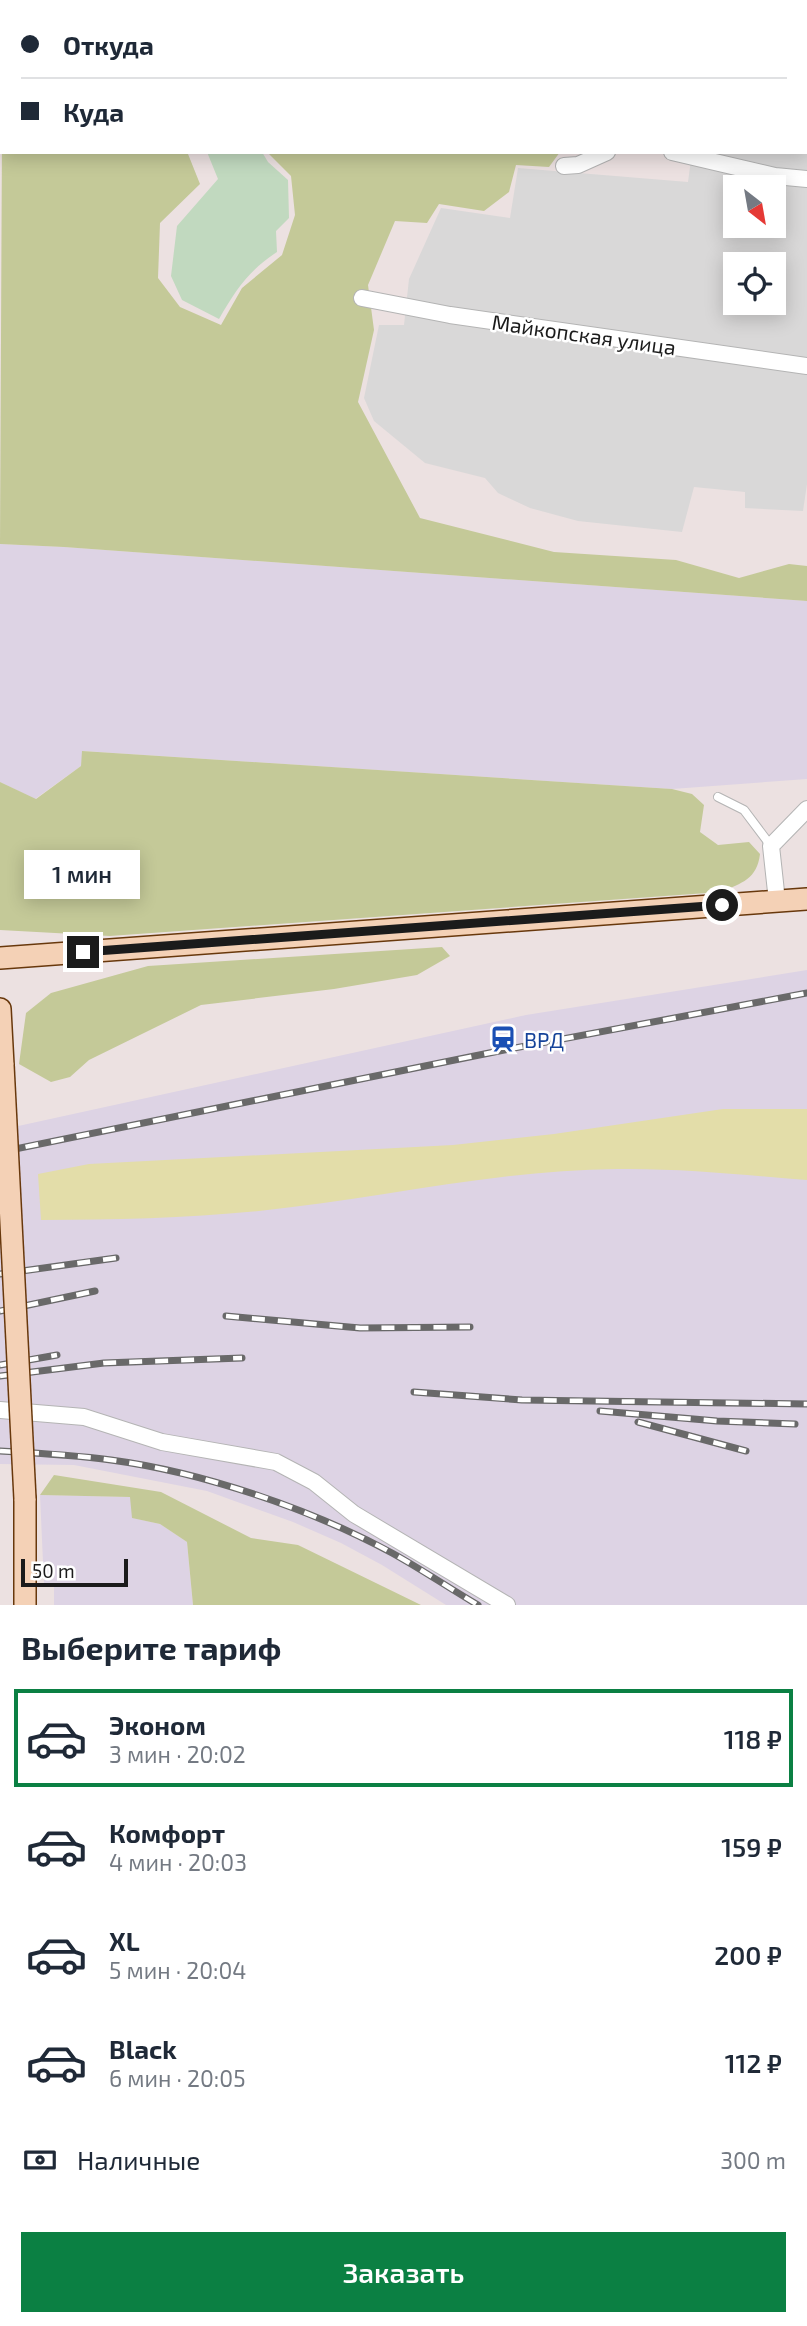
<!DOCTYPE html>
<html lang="ru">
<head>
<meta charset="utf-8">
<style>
	body { margin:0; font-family:"Exo 2",sans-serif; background:#f6f6f7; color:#1f2937; height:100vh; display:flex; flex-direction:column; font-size:26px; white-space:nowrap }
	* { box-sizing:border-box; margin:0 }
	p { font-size:23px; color:#747a83 }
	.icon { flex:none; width:38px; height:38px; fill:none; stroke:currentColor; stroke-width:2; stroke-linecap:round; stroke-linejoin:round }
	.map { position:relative; height:1605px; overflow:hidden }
	.panel { display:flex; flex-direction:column; background:#fff; flex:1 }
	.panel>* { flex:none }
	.top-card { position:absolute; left:0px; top:0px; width:808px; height:154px; box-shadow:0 4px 18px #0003; display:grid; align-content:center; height:154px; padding:0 21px; background:#fff }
	.needle { width:46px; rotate:149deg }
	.controls { position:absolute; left:723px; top:175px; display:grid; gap:14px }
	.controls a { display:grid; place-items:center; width:63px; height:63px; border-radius:0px; background:#fff; box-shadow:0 4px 18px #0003; font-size:35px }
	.scale { position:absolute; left:21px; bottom:18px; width:107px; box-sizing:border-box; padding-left:7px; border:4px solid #1b1b1b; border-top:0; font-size:19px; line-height:24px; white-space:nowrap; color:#1b1b1b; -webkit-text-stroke:5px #fff; paint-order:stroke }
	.end { position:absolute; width:32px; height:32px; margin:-16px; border:9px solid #1b1b1b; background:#fff; box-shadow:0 0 0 4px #fff }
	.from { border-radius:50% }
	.bubble { position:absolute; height:49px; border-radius:0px; background:#fff; box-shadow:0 4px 18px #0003; font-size:23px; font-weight:600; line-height:49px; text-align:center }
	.top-card b { display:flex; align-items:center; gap:24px; height:66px; font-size:26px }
	.top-card b+b { border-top:2px solid #e0e1e3 }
	.top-card i { width:18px; height:18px; background:#1f2937 }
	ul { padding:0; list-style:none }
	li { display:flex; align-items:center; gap:21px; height:98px; margin:0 14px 10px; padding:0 7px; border:4px solid transparent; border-radius:0px }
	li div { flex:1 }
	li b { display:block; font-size:26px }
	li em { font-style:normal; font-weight:600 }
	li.selected { border-color:#0b8043 }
	li>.icon { width:63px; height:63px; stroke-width:1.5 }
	h2 { padding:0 21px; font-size:32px; line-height:84px }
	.pay { display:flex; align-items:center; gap:18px; height:77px; padding:0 21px; font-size:26px }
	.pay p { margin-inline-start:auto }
	.action { display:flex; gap:14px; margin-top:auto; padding:14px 21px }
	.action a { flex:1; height:80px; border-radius:0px; background:#0b8043; color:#fff; font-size:28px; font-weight:600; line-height:80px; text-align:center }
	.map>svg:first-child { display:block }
</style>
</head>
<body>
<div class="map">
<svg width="807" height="1605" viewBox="0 0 807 1605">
	<rect width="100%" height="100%" fill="#ece1e1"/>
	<path fill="#d9d8d8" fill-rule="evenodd" d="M 807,59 L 807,484 L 803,511 L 745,508 L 745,492 L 694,487 L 682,532 L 578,521 L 530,508 L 498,493 L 485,478 L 425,463 L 374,421 L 364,398 L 379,325 L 404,325 L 409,279 L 441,208 L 510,218 L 518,168 L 688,182 L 692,152 L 807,152 ZM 735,187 L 774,187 L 774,226 L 735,226 ZM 735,264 L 774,264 L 774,303 L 735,303 Z"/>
	<path fill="#ddd3e4" d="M 0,544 L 64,547 L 807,601 L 807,779 L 672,789 L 83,751 L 81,766 L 35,799 L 0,782 Z
		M 807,970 L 807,1605 L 446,1605 L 382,1565 L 341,1543 L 293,1522 L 207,1491 L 74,1465 L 0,1464 L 0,1130 L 526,1015 Z
		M 40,1495 L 131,1497 L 133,1518 L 160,1524 L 187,1542 L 193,1605 L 54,1605 L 54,1585 L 44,1584 Z"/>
	<path fill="#e3dda9" d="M 723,1109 L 807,1109 L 807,1180 C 744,1175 680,1168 617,1169 C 496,1170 378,1199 259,1211 C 187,1218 114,1220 41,1220 L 38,1174 L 89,1164 L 453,1145 L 554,1134 Z"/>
	<path fill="#c4c998" d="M 144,0 L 581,0 L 622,2 L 142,2 Z
		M 2,132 L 2,152 L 182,152 L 188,154 L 200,184 L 160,223 L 158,278 L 180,307 L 221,325 L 242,288 L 282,255 L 295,215 L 291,176 L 267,152 L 560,152 L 549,167 L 516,165 L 509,192 L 484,211 L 439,204 L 427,223 L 395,221 L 368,285 L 374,330 L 358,402 L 420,518 L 554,552 L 676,560 L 739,578 L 789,564 L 807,566 L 807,601 L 64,547 L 0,544 Z
		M 82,751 L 672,789 L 692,794 L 704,805 L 700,832 L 718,845 L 749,842 L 760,854 C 757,879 742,883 721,892 L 110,936 L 0,930 L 0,782 L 36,799 L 81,766 Z
		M 442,947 L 450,956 L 417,975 L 334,989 L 201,1005 L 89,1060 L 70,1077 L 51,1082 L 19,1064 L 26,1013 L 51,993 L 148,966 Z
		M 54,1475 L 161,1492 L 251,1538 L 298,1545 L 421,1605 L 193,1605 L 187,1542 L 160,1524 L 132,1518 L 130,1497 L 40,1495 Z"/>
	<path fill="#c1d9bf" d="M 207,152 L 262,152 L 268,162 L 288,180 L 289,218 L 276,231 L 277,252 C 248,271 236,290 219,319 L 182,300 L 171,276 L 177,226 L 218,179 Z"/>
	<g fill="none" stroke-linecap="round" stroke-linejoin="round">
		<g stroke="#b4b4b4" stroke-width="10">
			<path id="lane" d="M 718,797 L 744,810 L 771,846"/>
		</g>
		<g stroke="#b4b4b4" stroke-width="18">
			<path id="street" d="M 672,152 L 775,176 L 807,179
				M 564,166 L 578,165 L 607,152
				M 362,298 L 450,315 L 807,366
				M 777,901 L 771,846 L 807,809
				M 0,1410 L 84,1417 L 162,1442 L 276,1462 L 314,1482 L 354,1514 L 507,1605"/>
		</g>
		<g stroke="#68380c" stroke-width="24">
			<path id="secondary" d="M 0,958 L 807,899
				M 0,1009 L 3,1065
				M 25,1499 L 25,1605"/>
		</g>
		<use href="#lane" stroke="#fff" stroke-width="8"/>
		<use href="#street" stroke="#fff" stroke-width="16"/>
		<use href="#secondary" stroke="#f4d1b6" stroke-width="21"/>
		<g stroke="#696969" stroke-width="7">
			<path id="rail" d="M 0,1152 L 504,1050 L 807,993
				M 0,1274 L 116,1258
				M 0,1311 L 95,1291
				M 226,1316 L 360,1328 L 470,1327
				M 0,1365 L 57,1355
				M 0,1376 L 104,1363 L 242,1358
				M 414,1392 L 522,1400 L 807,1404
				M 600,1411 L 717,1421 L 795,1424
				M 638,1422 L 746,1451
				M 0,1451 C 37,1453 74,1455 111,1460 C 202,1472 311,1509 392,1553 C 421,1569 449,1588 478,1605"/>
		</g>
		<use href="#rail" stroke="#fff" stroke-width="4.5" stroke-dasharray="13" stroke-linecap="butt"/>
		<g stroke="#68380c" stroke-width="24" stroke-linecap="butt">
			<path id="secondary-bridge" d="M 3,1065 L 25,1499"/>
		</g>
		<use href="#secondary-bridge" stroke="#f4d1b6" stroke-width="21"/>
	</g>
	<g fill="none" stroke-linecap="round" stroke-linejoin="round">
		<path stroke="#1b1b1b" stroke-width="9" d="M 83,952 L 722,905"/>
	</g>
	<defs>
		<g id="station-bare" transform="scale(2.1)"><path d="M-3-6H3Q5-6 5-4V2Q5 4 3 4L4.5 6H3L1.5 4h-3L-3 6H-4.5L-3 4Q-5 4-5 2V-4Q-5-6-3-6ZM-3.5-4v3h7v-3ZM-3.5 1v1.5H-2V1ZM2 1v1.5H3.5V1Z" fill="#1a4fb4" stroke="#fff" stroke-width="2.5" paint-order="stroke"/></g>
	</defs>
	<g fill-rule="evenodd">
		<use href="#station-bare" x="503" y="1039"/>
	</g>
	<g text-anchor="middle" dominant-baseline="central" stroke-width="5" stroke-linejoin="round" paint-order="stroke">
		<g font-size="21" fill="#1b1b1b" stroke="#fff">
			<text transform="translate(584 334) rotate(8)">Майкопская улица</text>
		</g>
		<g font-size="21" fill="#164399" stroke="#fff" text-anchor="start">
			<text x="524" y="1039">ВРД</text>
		</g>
	</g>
</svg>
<div class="controls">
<a><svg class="needle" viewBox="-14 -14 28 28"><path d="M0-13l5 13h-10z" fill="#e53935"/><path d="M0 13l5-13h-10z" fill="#747a83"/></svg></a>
<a><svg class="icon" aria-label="locate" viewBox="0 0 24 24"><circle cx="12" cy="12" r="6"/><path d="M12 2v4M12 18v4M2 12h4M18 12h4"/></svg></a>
</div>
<div class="scale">50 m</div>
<i class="end from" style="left:722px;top:905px"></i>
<i class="end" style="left:83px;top:952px"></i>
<div class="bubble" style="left:24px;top:850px;width:116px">1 мин</div>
<div class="top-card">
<b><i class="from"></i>Откуда</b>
<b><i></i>Куда</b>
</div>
</div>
<section class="panel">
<h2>Выберите тариф</h2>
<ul>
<li class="selected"><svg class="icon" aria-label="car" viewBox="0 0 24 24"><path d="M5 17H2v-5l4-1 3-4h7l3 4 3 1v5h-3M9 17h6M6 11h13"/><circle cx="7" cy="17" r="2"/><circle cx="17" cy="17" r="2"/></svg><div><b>Эконом</b><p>3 мин · 20:02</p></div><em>118 ₽</em></li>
<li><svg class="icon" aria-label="car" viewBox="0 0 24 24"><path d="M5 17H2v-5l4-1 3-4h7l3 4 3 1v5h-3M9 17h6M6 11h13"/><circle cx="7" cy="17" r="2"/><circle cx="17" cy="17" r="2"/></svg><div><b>Комфорт</b><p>4 мин · 20:03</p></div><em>159 ₽</em></li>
<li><svg class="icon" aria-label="car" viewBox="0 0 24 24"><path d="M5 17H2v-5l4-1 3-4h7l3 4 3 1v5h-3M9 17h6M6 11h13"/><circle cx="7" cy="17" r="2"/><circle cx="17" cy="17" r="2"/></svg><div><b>XL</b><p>5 мин · 20:04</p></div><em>200 ₽</em></li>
<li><svg class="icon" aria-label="car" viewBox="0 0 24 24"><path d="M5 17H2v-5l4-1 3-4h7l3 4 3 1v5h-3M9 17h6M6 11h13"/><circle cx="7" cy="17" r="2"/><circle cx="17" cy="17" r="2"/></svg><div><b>Black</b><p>6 мин · 20:05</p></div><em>112 ₽</em></li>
</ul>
<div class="pay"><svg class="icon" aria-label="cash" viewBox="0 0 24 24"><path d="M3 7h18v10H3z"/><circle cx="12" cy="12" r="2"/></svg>Наличные<p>300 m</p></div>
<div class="action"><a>Заказать</a></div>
</section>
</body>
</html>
